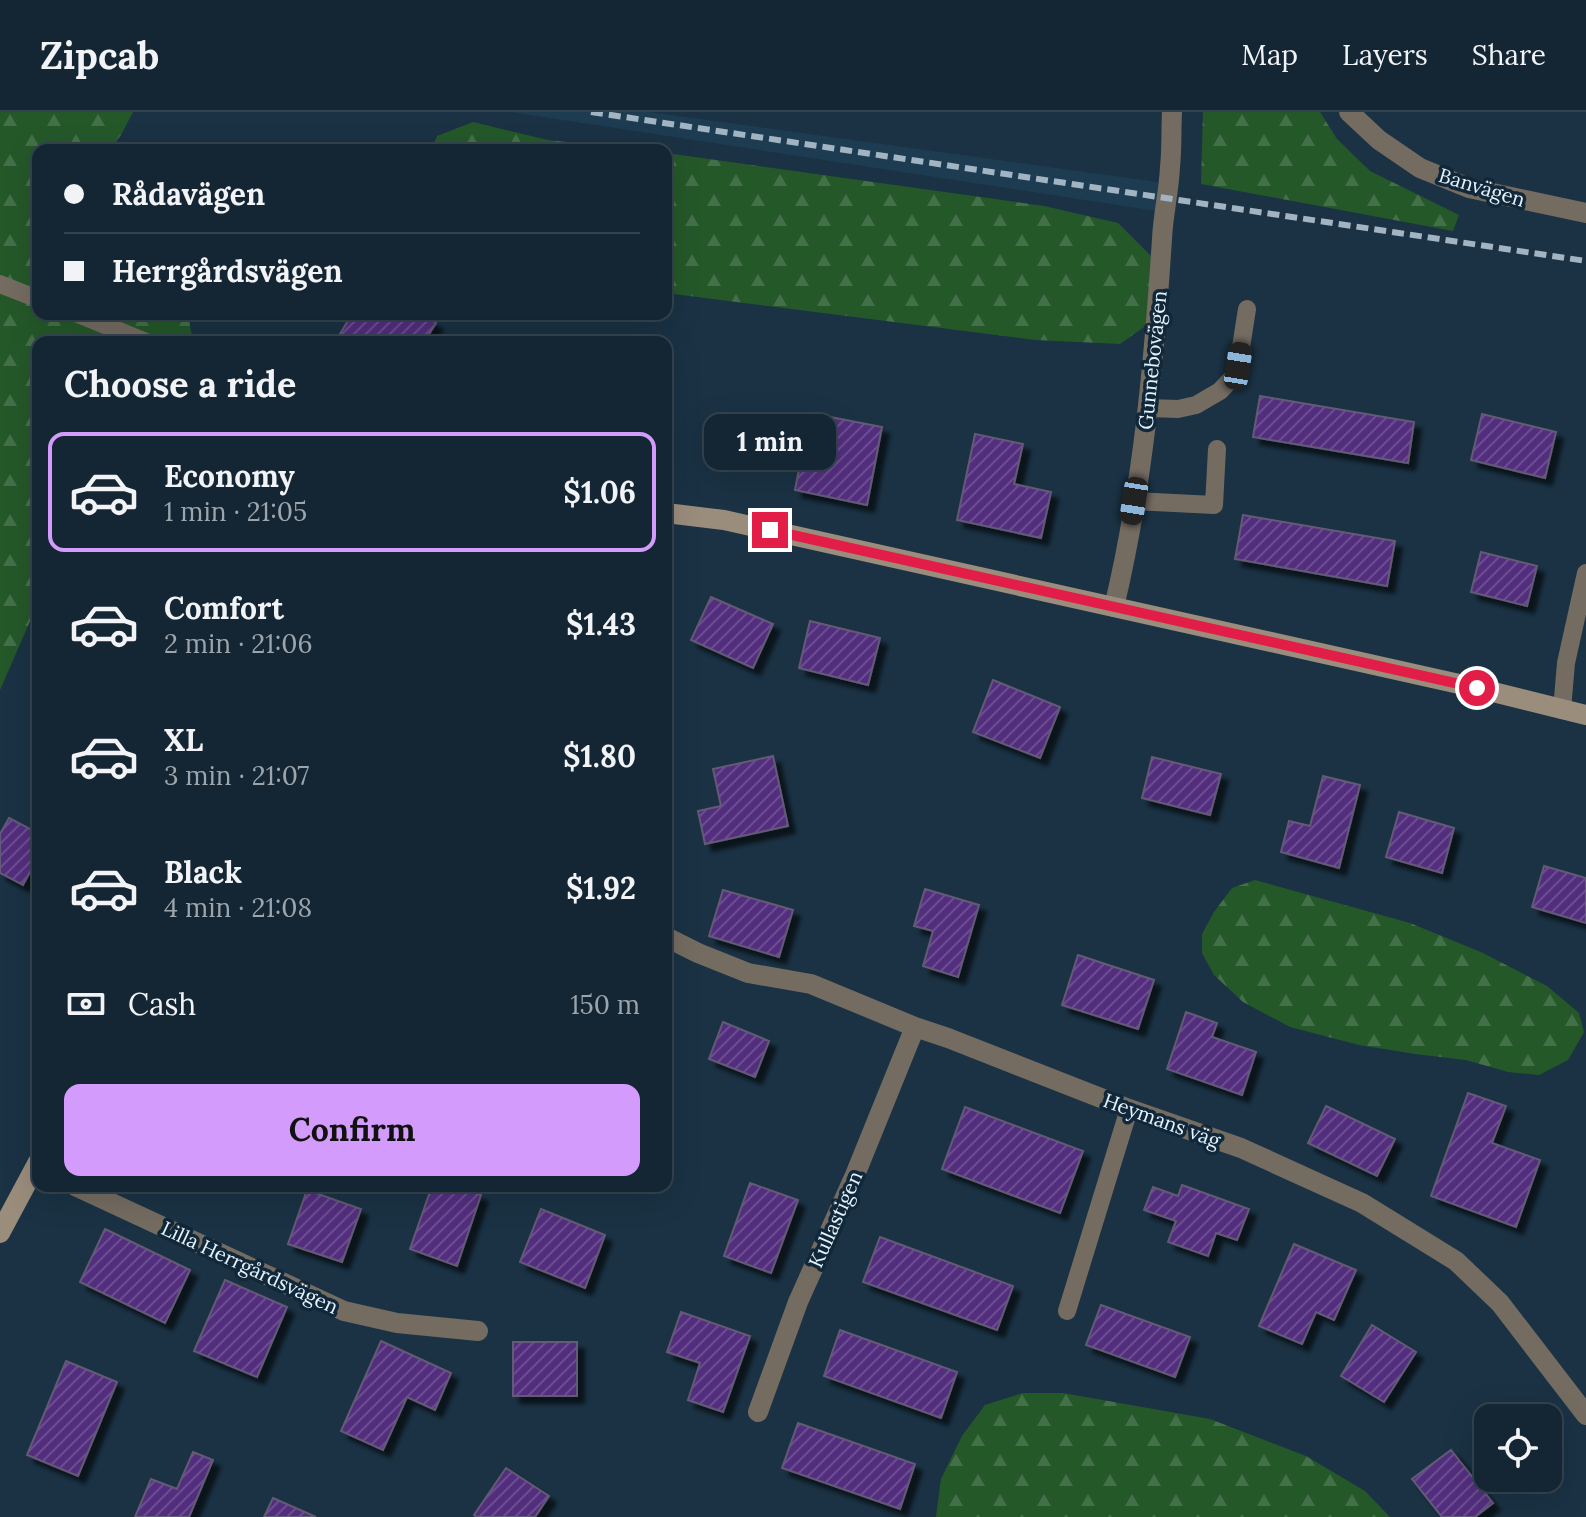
<!DOCTYPE html>
<html lang="en">
<head>
<meta charset="utf-8">
<style>
	body { margin:0; font-family:Lora,serif; background:#1d2e3b; color:#f1f3f6; height:100vh; display:flex; flex-direction:column; font-size:30px; white-space:nowrap }
	* { box-sizing:border-box; margin:0 }
	p { font-size:26px; color:#9da5ac }
	.icon { flex:none; width:44px; height:44px; fill:none; stroke:currentColor; stroke-width:2; stroke-linecap:round; stroke-linejoin:round }
	.map { position:relative; flex:1; overflow:hidden }
	.drawer { position:absolute; left:32px; top:224px; width:640px; height:856px; display:flex; flex-direction:column; background:#142633; border-radius:16px; box-shadow:0 8px 32px #0002,0 0 0 2px #33434e }
	.drawer>* { flex:none }
	.hud { position:absolute; left:32px; top:32px; width:640px; height:176px; border-radius:16px; box-shadow:0 8px 32px #0002,0 0 0 2px #33434e; display:grid; align-content:center; height:176px; padding:0 32px; background:#142633 }
	.fabs { position:absolute; left:1474px; top:1292px; display:grid; gap:16px }
	.fabs a { display:grid; place-items:center; width:88px; height:88px; border-radius:16px; background:#142633; box-shadow:0 8px 32px #0002,0 0 0 2px #33434e; font-size:40px }
	.end { position:absolute; width:36px; height:36px; margin:-18px; border:10px solid #e11d48; background:#fff; box-shadow:0 0 0 4px #fff }
	.from { border-radius:50% }
	.bubble { position:absolute; height:56px; border-radius:16px; background:#142633; box-shadow:0 8px 32px #0002,0 0 0 2px #33434e; font-size:26px; font-weight:700; line-height:56px; text-align:center }
	.car { position:absolute; width:24px; height:48px; margin:-24px -12px; border-radius:10px; box-shadow:0 0 6px 2px #0007; background:linear-gradient(#222 24%,#8ab4d8 0 40%,#222 0 76%,#8ab4d8 0 86%,#222 0) }
	.hud b { display:flex; align-items:center; gap:28px; height:76px; font-size:30px }
	.hud b+b { border-top:2px solid #33434e }
	.hud i { width:20px; height:20px; background:#f1f3f6 }
	ul { padding:0; list-style:none }
	li { display:flex; align-items:center; gap:24px; height:120px; margin:0 16px 12px; padding:0 16px; border:4px solid transparent; border-radius:16px }
	li div { flex:1 }
	li b { display:block; font-size:30px }
	li em { font-style:normal; font-weight:700 }
	li.active { border-color:#d39cfc }
	li>.icon { width:72px; height:72px; stroke-width:1.5 }
	h2 { padding:0 32px; font-size:36px; line-height:96px }
	.pay { display:flex; align-items:center; gap:20px; height:88px; padding:0 32px; font-size:30px }
	.pay p { margin-inline-start:auto }
	.cta { display:flex; gap:16px; margin-top:auto; padding:16px 32px }
	.cta a { flex:1; height:92px; border-radius:16px; background:#d39cfc; color:#111; font-size:32px; font-weight:700; line-height:92px; text-align:center }
	header { display:flex; align-items:center; gap:48px; box-sizing:border-box; height:112px; padding:0 40px; background:#142633; border-bottom:2px solid #33434e }
	header strong { font-size:38px }
	nav { display:flex; gap:44px; margin-inline-start:auto; font-size:28px }
	.map>svg:first-child { display:block }
</style>
</head>
<body>
<header>
<strong>Zipcab</strong>
<nav><a>Map</a><a>Layers</a><a>Share</a></nav>
</header>
<div class="map">
<svg width="1586" height="1405" viewBox="0 0 1586 1405">
	<defs>
		<pattern id="forest-firs" width="22" height="20" patternUnits="userSpaceOnUse" patternTransform="scale(2)"><rect width="22" height="20" fill="#245829"/><path d="M5 1l3.5 6h-7zM16 11l3.5 6h-7z" fill="#447049"/></pattern>
		<pattern id="building-hatch" width="6" height="6" patternUnits="userSpaceOnUse" patternTransform="scale(2)"><rect width="6" height="6" fill="#522f7e"/><path d="M-1 1l2-2M0 6l6-6M5 7l2-2" fill="none" stroke="#6b4e91"/></pattern>
		<filter id="shadow"><feDropShadow dx="7" dy="7" stdDeviation="2" flood-color="#0009"/></filter>
	</defs>
	<rect width="100%" height="100%" fill="#1a3244"/>
	<path fill="#1d3c52" d="M 511,0 L 649,0 L 1158,70 L 1157,99 Z"/>
	<path fill="url(#forest-firs)" d="M 0,0 L 133,0 L 121,23 L 109,38 L 38,38 L 38,202 L 183,202 L 189,208 L 193,230 L 38,230 L 38,491 L 0,578 Z
		M 1203,0 L 1320,0 L 1337,27 L 1370,59 L 1459,103 L 1453,119 L 1201,72 Z
		M 473,10 L 548,28 L 642,38 L 431,38 L 437,24 Z
		M 666,41 L 1044,94 L 1118,111 L 1153,146 L 1155,190 L 1144,215 L 1120,232 L 1036,228 L 666,181 Z
		M 1255,768 L 1410,811 L 1483,841 L 1547,874 L 1579,901 L 1584,920 L 1568,948 L 1539,963 L 1508,960 L 1466,948 L 1415,942 L 1359,933 L 1290,915 L 1243,890 L 1214,863 L 1202,841 L 1202,822 L 1214,800 L 1232,776 Z
		M 1023,1281 L 1063,1281 L 1210,1307 L 1306,1344 L 1365,1379 L 1390,1405 L 936,1405 L 941,1367 L 962,1324 L 985,1293 Z"/>
	<path fill="url(#building-hatch)" stroke="#645a75" stroke-width="2" filter="url(#shadow)" d="M 352,202 L 420,202 L 436,211 L 424,230 L 352,230 L 340,222 Z
		M 1260,284 L 1414,310 L 1408,351 L 1253,325 Z
		M 810,301 L 882,315 L 867,393 L 795,378 Z
		M 1482,302 L 1556,320 L 1545,366 L 1471,348 Z
		M 975,322 L 1023,332 L 1014,372 L 1051,380 L 1041,426 L 957,408 Z
		M 1243,403 L 1395,429 L 1387,474 L 1235,447 Z
		M 1481,440 L 1537,454 L 1527,494 L 1471,480 Z
		M 711,485 L 773,512 L 753,556 L 691,528 Z
		M 810,509 L 880,526 L 868,573 L 799,556 Z
		M 993,568 L 1060,595 L 1040,646 L 973,620 Z
		M 773,644 L 788,714 L 705,732 L 698,699 L 721,694 L 713,657 Z
		M 1152,645 L 1221,662 L 1210,703 L 1142,686 Z
		M 1323,664 L 1360,673 L 1339,756 L 1281,740 L 1289,709 L 1310,714 Z
		M 1399,700 L 1454,716 L 1442,761 L 1386,745 Z
		M 9,706 L 38,721 L 38,745 L 23,773 L 0,761 L 0,722 Z
		M 1544,754 L 1586,766 L 1586,811 L 1532,795 Z
		M 925,777 L 979,793 L 958,865 L 923,854 L 933,819 L 914,814 Z
		M 723,778 L 793,798 L 779,845 L 709,824 Z
		M 1078,843 L 1154,868 L 1138,917 L 1062,893 Z
		M 1186,900 L 1217,911 L 1212,925 L 1256,940 L 1242,983 L 1167,957 Z
		M 723,910 L 769,929 L 755,965 L 709,947 Z
		M 1468,981 L 1506,994 L 1492,1031 L 1540,1048 L 1516,1115 L 1431,1084 Z
		M 1326,994 L 1395,1027 L 1377,1064 L 1308,1031 Z
		M 965,995 L 1083,1039 L 1060,1101 L 942,1057 Z
		M 750,1071 L 798,1088 L 771,1161 L 724,1144 Z
		M 1182,1073 L 1249,1097 L 1237,1128 L 1216,1121 L 1208,1144 L 1168,1130 L 1176,1109 L 1144,1098 L 1153,1075 L 1178,1084 Z
		M 432,1074 L 454,1074 L 481,1083 L 457,1154 L 410,1137 Z
		M 307,1078 L 361,1097 L 342,1150 L 288,1132 Z
		M 541,1097 L 605,1123 L 585,1176 L 520,1150 Z
		M 105,1117 L 190,1158 L 165,1211 L 80,1170 Z
		M 880,1125 L 1013,1174 L 997,1218 L 863,1170 Z
		M 1294,1132 L 1356,1158 L 1334,1208 L 1316,1200 L 1302,1232 L 1259,1214 Z
		M 225,1168 L 287,1195 L 257,1265 L 194,1239 Z
		M 1101,1193 L 1190,1225 L 1175,1265 L 1086,1233 Z
		M 681,1200 L 750,1224 L 723,1300 L 688,1288 L 700,1251 L 667,1240 Z
		M 1372,1213 L 1416,1240 L 1384,1290 L 1341,1264 Z
		M 840,1218 L 957,1260 L 941,1306 L 824,1264 Z
		M 381,1229 L 451,1261 L 435,1298 L 407,1285 L 383,1338 L 341,1319 Z
		M 513,1230 L 577,1230 L 577,1284 L 513,1284 Z
		M 66,1249 L 117,1270 L 78,1364 L 27,1343 Z
		M 798,1311 L 915,1352 L 900,1397 L 782,1356 Z
		M 1451,1338 L 1493,1391 L 1475,1405 L 1442,1405 L 1412,1367 Z
		M 193,1340 L 213,1348 L 189,1405 L 135,1405 L 151,1367 L 177,1377 Z
		M 506,1356 L 549,1384 L 535,1405 L 477,1405 L 474,1403 Z
		M 273,1386 L 316,1405 L 264,1405 Z"/>
	<g fill="none" stroke-linecap="round" stroke-linejoin="round">
		<path stroke="#746b61" stroke-width="18" d="M 0,172 L 38,187
			M 78,202 L 146,230
			M 1148,296 L 1178,297 L 1196,293 L 1220,279 L 1237,261 L 1247,197
			M 1134,389 L 1214,393 L 1217,337
			M 1562,598 L 1566,551 L 1586,461
			M 1067,1199 L 1129,997"/>
		<path stroke="#746b61" stroke-width="20" d="M 1349,0 L 1379,28 L 1420,56 L 1469,76 L 1586,101
			M 1114,495 C 1143,374 1154,250 1162,127 C 1163,103 1169,79 1170,55 C 1172,37 1171,18 1172,0
			M 666,825 L 698,841 L 748,861 L 811,872 L 915,915 L 948,926 L 1129,997 L 1241,1036 L 1362,1091 L 1456,1149 L 1500,1191 L 1586,1303
			M 75,1074 L 344,1199 L 397,1211 L 478,1219
			M 758,1300 L 798,1190 L 855,1063 L 915,915"/>
		<path stroke="#9b8d7c" stroke-width="20" d="M 666,401 L 724,408 L 1477,576 L 1586,603
			M 0,1121 L 38,1050"/>
		<path stroke="#a2b4c2" stroke-width="6" stroke-dasharray="12 6" stroke-linecap="butt" d="M 591,0 L 1586,149"/>
	</g>
	<g fill="none" stroke-linecap="round" stroke-linejoin="round">
		<path stroke="#e11d48" stroke-width="10" d="M 770,418 L 1477,576"/>
	</g>
	<g text-anchor="middle" dominant-baseline="central" stroke-width="7" stroke-linejoin="round" paint-order="stroke">
		<g font-size="20" fill="#e5f3ff" stroke="#102839">
			<text transform="translate(1482 75) rotate(17)">Banvägen</text>
			<text transform="translate(1152 248) rotate(-84)">Gunnebovägen</text>
			<text transform="translate(1162 1008) rotate(20)">Heymans väg</text>
			<text transform="translate(835 1107) rotate(-66)">Kullastigen</text>
			<text transform="translate(250 1155) rotate(25)">Lilla Herrgårdsvägen</text>
		</g>
	</g>
</svg>
<div class="fabs">
<a><svg class="icon" aria-label="locate" viewBox="0 0 24 24"><circle cx="12" cy="12" r="6"/><path d="M12 2v4M12 18v4M2 12h4M18 12h4"/></svg></a>
</div>
<i class="end from" style="left:1477px;top:576px"></i>
<i class="end" style="left:770px;top:418px"></i>
<div class="bubble" style="left:704px;top:302px;width:132px">1 min</div>
<i class="car" style="left:1238px;top:254px;rotate:9deg"></i>
<i class="car" style="left:1134px;top:389px;rotate:189deg"></i>
<div class="hud">
<b><i class="from"></i>Rådavägen</b>
<b><i></i>Herrgårdsvägen</b>
</div>
<section class="drawer">
<h2>Choose a ride</h2>
<ul>
<li class="active"><svg class="icon" aria-label="car" viewBox="0 0 24 24"><path d="M5 17H2v-5l4-1 3-4h7l3 4 3 1v5h-3M9 17h6M6 11h13"/><circle cx="7" cy="17" r="2"/><circle cx="17" cy="17" r="2"/></svg><div><b>Economy</b><p>1 min · 21:05</p></div><em>$1.06</em></li>
<li><svg class="icon" aria-label="car" viewBox="0 0 24 24"><path d="M5 17H2v-5l4-1 3-4h7l3 4 3 1v5h-3M9 17h6M6 11h13"/><circle cx="7" cy="17" r="2"/><circle cx="17" cy="17" r="2"/></svg><div><b>Comfort</b><p>2 min · 21:06</p></div><em>$1.43</em></li>
<li><svg class="icon" aria-label="car" viewBox="0 0 24 24"><path d="M5 17H2v-5l4-1 3-4h7l3 4 3 1v5h-3M9 17h6M6 11h13"/><circle cx="7" cy="17" r="2"/><circle cx="17" cy="17" r="2"/></svg><div><b>XL</b><p>3 min · 21:07</p></div><em>$1.80</em></li>
<li><svg class="icon" aria-label="car" viewBox="0 0 24 24"><path d="M5 17H2v-5l4-1 3-4h7l3 4 3 1v5h-3M9 17h6M6 11h13"/><circle cx="7" cy="17" r="2"/><circle cx="17" cy="17" r="2"/></svg><div><b>Black</b><p>4 min · 21:08</p></div><em>$1.92</em></li>
</ul>
<div class="pay"><svg class="icon" aria-label="cash" viewBox="0 0 24 24"><path d="M3 7h18v10H3z"/><circle cx="12" cy="12" r="2"/></svg>Cash<p>150 m</p></div>
<div class="cta"><a>Confirm</a></div>
</section>
</div>
</body>
</html>
